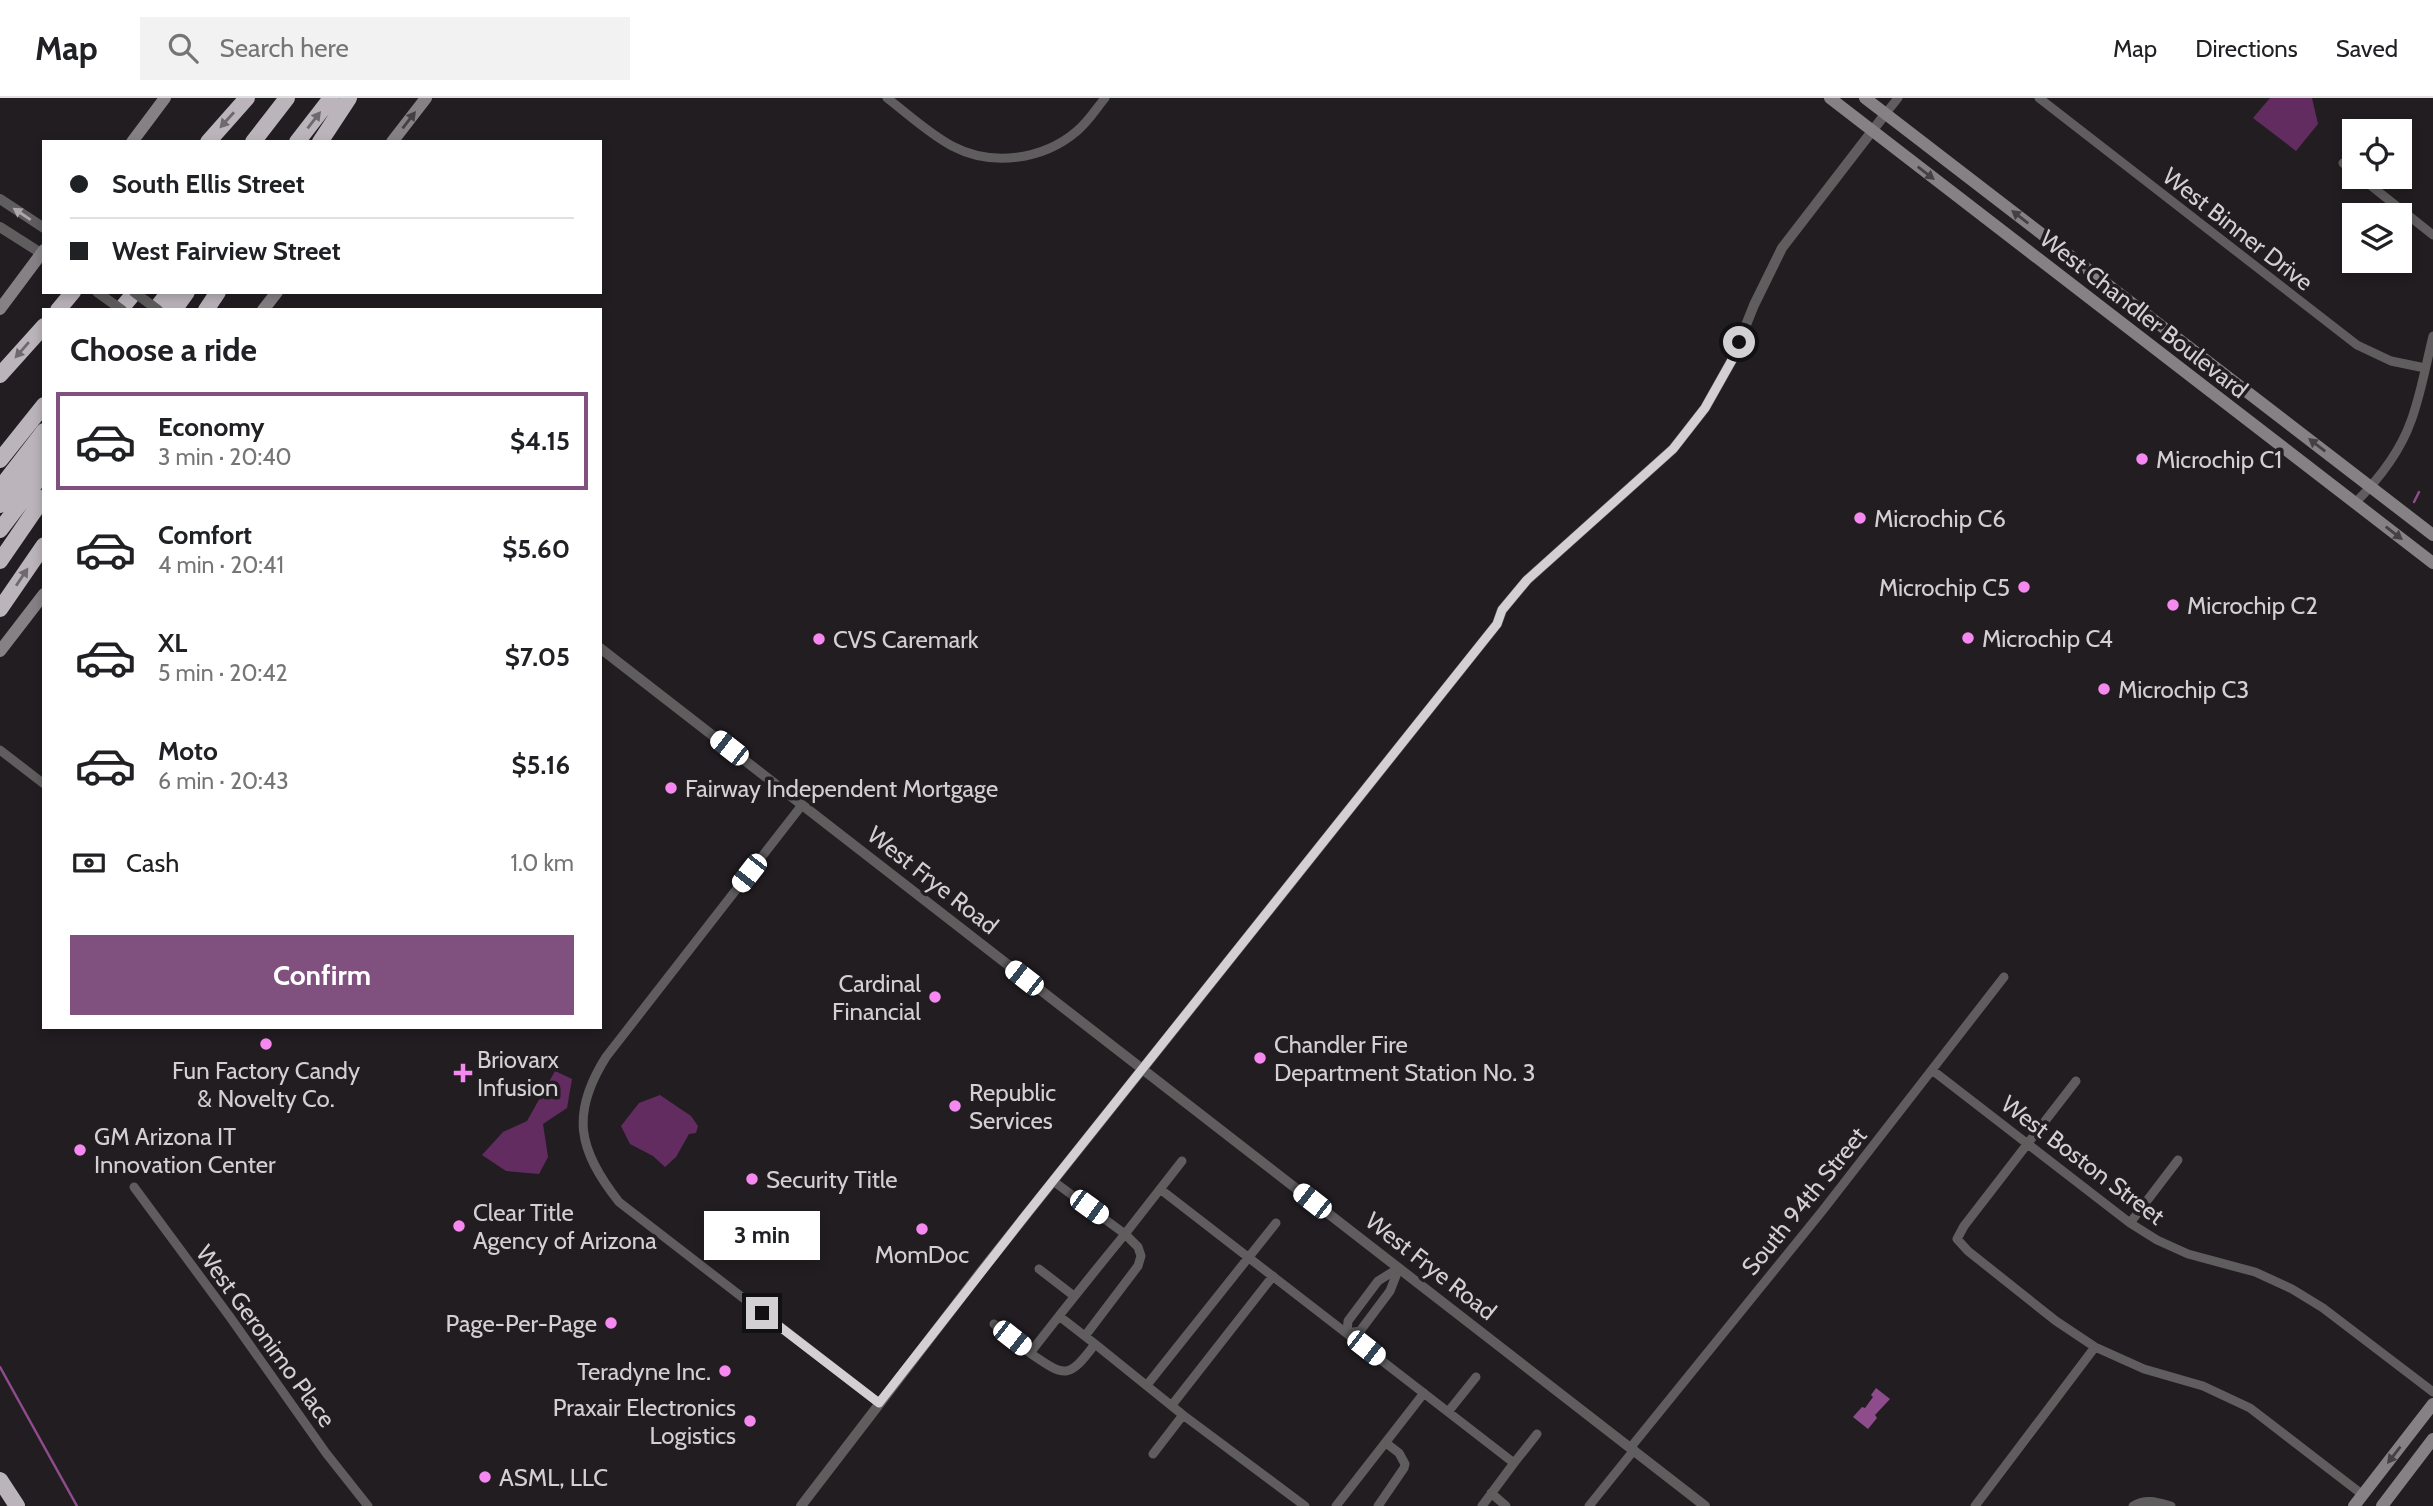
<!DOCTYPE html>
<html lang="en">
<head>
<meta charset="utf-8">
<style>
	body { margin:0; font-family:Cabin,sans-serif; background:#f2f2f2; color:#202124; height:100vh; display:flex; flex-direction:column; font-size:26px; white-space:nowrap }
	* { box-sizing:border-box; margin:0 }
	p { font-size:23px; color:#757577 }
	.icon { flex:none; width:38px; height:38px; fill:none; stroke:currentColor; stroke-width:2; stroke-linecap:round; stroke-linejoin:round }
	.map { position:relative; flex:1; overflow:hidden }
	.side { position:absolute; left:42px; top:210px; width:560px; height:721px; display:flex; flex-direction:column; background:#fff; border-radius:0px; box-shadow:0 4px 10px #0003 }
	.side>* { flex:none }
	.guide { position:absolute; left:42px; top:42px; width:560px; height:154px; border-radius:0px; box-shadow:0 4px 10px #0003; display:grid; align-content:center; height:154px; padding:0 28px; background:#fff }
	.fabs { position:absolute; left:2342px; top:21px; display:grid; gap:14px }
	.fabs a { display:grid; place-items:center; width:70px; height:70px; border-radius:0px; background:#fff; box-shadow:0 4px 10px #0003; font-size:35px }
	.end { position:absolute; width:32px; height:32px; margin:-16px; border:9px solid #d3d0d3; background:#111; box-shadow:0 0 0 4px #111 }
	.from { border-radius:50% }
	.bubble { position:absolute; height:49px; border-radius:0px; background:#fff; box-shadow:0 4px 10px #0003; font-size:23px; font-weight:700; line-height:49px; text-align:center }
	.car { position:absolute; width:21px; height:42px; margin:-21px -10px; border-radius:9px; box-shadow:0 0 5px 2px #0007; background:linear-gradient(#fff 24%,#345 0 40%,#fff 0 76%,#345 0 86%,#fff 0) }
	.guide b { display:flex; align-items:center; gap:24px; height:66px; font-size:26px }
	.guide b+b { border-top:2px solid #e0e0e0 }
	.guide i { width:18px; height:18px; background:#202124 }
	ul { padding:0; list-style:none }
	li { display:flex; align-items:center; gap:21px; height:98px; margin:0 14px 10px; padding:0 14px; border:4px solid transparent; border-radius:0px }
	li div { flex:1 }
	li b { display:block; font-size:26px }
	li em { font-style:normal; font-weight:700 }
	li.current { border-color:#80507f }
	li>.icon { width:63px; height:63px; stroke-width:1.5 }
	h2 { padding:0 28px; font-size:32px; line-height:84px }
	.pay { display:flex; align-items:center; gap:18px; height:77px; padding:0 28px; font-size:26px }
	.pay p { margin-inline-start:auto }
	.primary-button { display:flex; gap:14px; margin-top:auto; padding:14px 28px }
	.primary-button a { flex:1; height:80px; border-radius:0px; background:#80507f; color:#fff; font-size:28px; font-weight:700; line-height:80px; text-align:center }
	header { display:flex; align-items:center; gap:42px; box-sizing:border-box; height:98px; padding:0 35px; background:#fff; border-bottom:2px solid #e0e0e0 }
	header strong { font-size:33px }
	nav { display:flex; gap:38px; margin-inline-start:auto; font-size:24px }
	.search { width:490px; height:63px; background:#f2f2f2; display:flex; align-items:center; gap:18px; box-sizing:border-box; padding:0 24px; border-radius:0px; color:#757577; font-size:26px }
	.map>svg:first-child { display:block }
</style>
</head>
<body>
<header>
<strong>Map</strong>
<div class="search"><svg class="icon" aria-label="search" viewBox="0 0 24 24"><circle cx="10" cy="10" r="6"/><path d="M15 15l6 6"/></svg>Search here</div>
<nav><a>Map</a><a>Directions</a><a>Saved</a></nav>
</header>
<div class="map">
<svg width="2433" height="1408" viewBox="0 0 2433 1408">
	<rect width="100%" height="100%" fill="#221d21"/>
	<path fill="#632c60" d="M 2270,0 L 2312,0 L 2318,26 L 2296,53 L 2253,20 Z
		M 555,973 L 572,981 L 567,1010 L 543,1026 L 548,1059 L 539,1076 L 506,1073 L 482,1057 L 503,1034 L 527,1023 Z
		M 660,997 L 691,1018 L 698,1028 L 696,1035 L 689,1036 L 676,1059 L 665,1069 L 653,1058 L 630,1046 L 621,1028 L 639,1005 Z"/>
	<path fill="#8f4c8c" d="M 1876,1290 L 1890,1301 L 1875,1317 L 1877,1320 L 1868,1331 L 1853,1319 L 1862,1309 L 1865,1310 L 1873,1299 L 1871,1297 Z"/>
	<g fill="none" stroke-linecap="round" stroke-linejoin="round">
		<path stroke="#8f4c8c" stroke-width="2.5" d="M 2414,404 L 2419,394
			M 0,1269 L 77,1408"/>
		<path stroke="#605d5f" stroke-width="9" d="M 887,0 C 908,16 928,35 952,48 C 992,69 1043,62 1077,33 C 1088,24 1096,11 1105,0
			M 2039,0 L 2357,247 L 2391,263 L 2425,270
			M 1886,15 L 1898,0
			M 2343,65 L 2354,74
			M 2360,79 L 2433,137
			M 2355,405 C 2378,382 2400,354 2411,323 C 2421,296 2426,266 2433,238
			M 0,652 L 44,686
			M 802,707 L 606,959 C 570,1016 578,1052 619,1104 L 879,1305
			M 1932,972 L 2130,1125 L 2157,1142 L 2188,1156 L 2255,1174 L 2292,1191 L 2323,1210 L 2433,1294
			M 2076,983 L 1964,1128 L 1957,1141 L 1968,1153 L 2056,1223 L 2095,1249 L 2144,1271 L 2203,1288 L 2250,1310 L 2363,1397
			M 1053,1083 L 1125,1136 L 1182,1063
			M 134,1089 L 230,1219 L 326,1355 L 368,1408
			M 1160,1091 L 1514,1365 L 1482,1408
			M 2130,1125 L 2178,1062
			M 1399,1170 L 1390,1193 L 1360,1233 L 1347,1235 L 1348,1223 L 1378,1183 Z
			M 1039,1171 L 1074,1198
			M 1059,1218 L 1095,1246 C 1068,1282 1065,1279 1030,1255 C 1061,1215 1093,1175 1125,1136 L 1138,1149 L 1141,1158 L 1138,1168 L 1085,1238
			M 994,1226 L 1030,1255
			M 1095,1246 L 1183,1317 L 1305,1408
			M 1147,1287 L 1276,1125
			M 1172,1307 L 1273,1178
			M 1448,1314 L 1476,1279
			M 1631,1349 L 1823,1112 L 2004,879
			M 1153,1356 L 1183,1317
			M 1514,1365 L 1537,1336
			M 1491,1395 L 1506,1408
			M 1336,1408 L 1424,1295
			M 1378,1408 L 1404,1370 L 1405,1366 L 1399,1355 L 1386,1345
			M 1589,1408 L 1634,1352
			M 1975,1408 L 2095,1249
			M 2133,1408 C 2146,1400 2157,1404 2171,1408"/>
		<path stroke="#605d5f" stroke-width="10" d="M 0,101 L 44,130
			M 0,129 L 44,157
			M 600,550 L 1705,1408
			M 801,1408 L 983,1171 L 1497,526 L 1502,512 L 1527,482 L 1673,351 L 1705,310 L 1732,262 L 1754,207 L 1782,150 L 1886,15"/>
		<path stroke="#858184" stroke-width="12" d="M 1830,0 L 2433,465
			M 1865,0 L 2433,437
			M 132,44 L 165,0
			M 392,44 L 426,0
			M 0,211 L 44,152
			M 263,212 L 277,194
			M 0,553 L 44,496
			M 2354,1408 L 2433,1306
			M 2382,1408 L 2433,1341"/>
		<path stroke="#bbb5bb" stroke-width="16" d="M 208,44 L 247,0
			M 253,44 L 287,0
			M 297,44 L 331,0
			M 320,44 L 349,0
			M 58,212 L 73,194
			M 120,212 L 135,194
			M 155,212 L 169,194
			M 174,212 L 187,194
			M 206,212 L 218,194
			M 0,277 L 44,228
			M 0,362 L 44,307
			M 0,390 L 44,333
			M 0,407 L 44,352
			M 0,432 L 44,374
			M 0,463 L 44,399
			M 0,511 L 44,447
			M 0,1382 L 17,1408"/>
		<path stroke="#605d5f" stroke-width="10" d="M 97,194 L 122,212
			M 134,194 L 158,212"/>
	</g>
	<defs><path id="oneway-solid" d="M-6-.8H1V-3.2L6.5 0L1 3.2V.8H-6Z" transform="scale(1.75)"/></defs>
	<g fill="#6e696e">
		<use href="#oneway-solid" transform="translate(227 22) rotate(132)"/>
		<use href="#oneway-solid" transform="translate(314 22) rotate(-52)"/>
		<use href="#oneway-solid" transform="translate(22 252) rotate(131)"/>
		<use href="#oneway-solid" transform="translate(22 479) rotate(-56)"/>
	</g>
	<g fill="#454044">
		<use href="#oneway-solid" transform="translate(409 22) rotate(-52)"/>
		<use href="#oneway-solid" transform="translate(1926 75) rotate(38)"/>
		<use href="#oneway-solid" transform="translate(2020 119) rotate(-142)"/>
		<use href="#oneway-solid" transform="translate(2317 347) rotate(-142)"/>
		<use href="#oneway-solid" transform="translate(2394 435) rotate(38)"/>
		<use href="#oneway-solid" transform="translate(2394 1357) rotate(128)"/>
	</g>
	<use fill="#aba8aa" href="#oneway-solid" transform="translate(22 116) rotate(-146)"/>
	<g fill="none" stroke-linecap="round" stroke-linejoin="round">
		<path stroke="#d3d0d3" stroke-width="9" d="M 762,1215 L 879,1305 L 1025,1118 L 1497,526 L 1502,512 L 1527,482 L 1673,351 L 1705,310 L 1732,262 L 1739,244"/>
	</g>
	<g fill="#f589ef" stroke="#221d21" stroke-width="2.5">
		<circle cx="2142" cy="361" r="7"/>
		<circle cx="1860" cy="420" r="7"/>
		<circle cx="2024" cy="489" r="7"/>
		<circle cx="2173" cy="507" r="7"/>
		<circle cx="1968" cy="540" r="7"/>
		<circle cx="819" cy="541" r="7"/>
		<circle cx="2104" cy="591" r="7"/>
		<circle cx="671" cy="690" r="7"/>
		<circle cx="935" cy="899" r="7"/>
		<circle cx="266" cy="946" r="7"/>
		<circle cx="1260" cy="960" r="7"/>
		<path d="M459.5 964.5h7v7h7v7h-7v7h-7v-7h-7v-7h7z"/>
		<circle cx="955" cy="1008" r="7"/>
		<circle cx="80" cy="1052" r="7"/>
		<circle cx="752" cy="1081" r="7"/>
		<circle cx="459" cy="1128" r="7"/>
		<circle cx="922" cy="1131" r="7"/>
		<circle cx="611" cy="1225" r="7"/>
		<circle cx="725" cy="1273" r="7"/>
		<circle cx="750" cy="1323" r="7"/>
		<circle cx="485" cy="1379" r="7"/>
	</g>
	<g text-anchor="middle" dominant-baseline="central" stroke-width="7" stroke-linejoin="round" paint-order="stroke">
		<g font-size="24" fill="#d3d0d3" stroke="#221d21">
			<text transform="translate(2238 131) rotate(38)">West Binner Drive</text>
			<text transform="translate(2144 216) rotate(38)">West Chandler Boulevard</text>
			<text transform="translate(933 782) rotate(38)">West Frye Road</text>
			<text transform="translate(2083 1062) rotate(37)">West Boston Street</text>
			<text transform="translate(1804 1103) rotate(-51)">South 94th Street</text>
			<text transform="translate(1431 1168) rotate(38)">West Frye Road</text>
			<text transform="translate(266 1238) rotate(54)">West Geronimo Place</text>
		</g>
		<g font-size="24" fill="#d3d0d3" stroke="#221d21" text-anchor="start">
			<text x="2156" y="361">Microchip C1</text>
			<text x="1874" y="420">Microchip C6</text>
			<text x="2010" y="489" text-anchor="end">Microchip C5</text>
			<text x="2187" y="507">Microchip C2</text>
			<text x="1982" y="540">Microchip C4</text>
			<text x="833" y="541">CVS Caremark</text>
			<text x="2118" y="591">Microchip C3</text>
			<text x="685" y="690">Fairway Independent Mortgage</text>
			<text x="921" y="885" text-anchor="end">Cardinal<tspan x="921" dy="28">Financial</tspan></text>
			<text x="1274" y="946">Chandler Fire<tspan x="1274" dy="28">Department Station No. 3</tspan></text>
			<text x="477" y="961">Briovarx<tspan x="477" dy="28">Infusion</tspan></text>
			<text x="266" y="972" text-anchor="middle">Fun Factory Candy<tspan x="266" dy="28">&amp; Novelty Co.</tspan></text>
			<text x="969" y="994">Republic<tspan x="969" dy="28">Services</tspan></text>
			<text x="94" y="1038">GM Arizona IT<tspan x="94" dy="28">Innovation Center</tspan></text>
			<text x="766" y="1081">Security Title</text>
			<text x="473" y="1114">Clear Title<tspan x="473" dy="28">Agency of Arizona</tspan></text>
			<text x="922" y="1156" text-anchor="middle">MomDoc</text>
			<text x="597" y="1225" text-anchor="end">Page-Per-Page</text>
			<text x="711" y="1273" text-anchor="end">Teradyne Inc.</text>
			<text x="736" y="1309" text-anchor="end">Praxair Electronics<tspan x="736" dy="28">Logistics</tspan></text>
			<text x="499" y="1379">ASML, LLC</text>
		</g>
	</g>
</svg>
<div class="fabs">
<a><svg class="icon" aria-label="locate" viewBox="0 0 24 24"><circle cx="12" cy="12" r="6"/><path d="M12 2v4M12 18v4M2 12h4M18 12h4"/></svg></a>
<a><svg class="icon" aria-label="layers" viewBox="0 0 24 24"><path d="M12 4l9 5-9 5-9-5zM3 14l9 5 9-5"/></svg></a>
</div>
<i class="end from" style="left:1739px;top:244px"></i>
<i class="end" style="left:762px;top:1215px"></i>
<div class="bubble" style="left:704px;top:1113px;width:116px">3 min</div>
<i class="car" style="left:729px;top:650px;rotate:308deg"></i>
<i class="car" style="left:749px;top:775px;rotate:218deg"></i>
<i class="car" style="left:1024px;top:880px;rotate:308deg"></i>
<i class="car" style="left:1312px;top:1103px;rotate:308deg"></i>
<i class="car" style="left:1089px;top:1109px;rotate:126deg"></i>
<i class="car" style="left:1012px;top:1240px;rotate:128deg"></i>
<i class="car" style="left:1366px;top:1250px;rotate:128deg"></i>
<div class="guide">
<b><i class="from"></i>South Ellis Street</b>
<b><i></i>West Fairview Street</b>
</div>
<section class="side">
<h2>Choose a ride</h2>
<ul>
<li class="current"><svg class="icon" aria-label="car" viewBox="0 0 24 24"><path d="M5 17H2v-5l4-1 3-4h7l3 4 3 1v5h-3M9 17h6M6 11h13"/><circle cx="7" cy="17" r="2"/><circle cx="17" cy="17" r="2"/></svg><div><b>Economy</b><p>3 min · 20:40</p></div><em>$4.15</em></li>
<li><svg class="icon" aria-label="car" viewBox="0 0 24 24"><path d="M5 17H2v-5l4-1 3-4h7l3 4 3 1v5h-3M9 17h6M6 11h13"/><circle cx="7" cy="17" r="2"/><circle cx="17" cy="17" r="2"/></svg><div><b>Comfort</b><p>4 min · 20:41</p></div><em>$5.60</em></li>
<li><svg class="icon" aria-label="car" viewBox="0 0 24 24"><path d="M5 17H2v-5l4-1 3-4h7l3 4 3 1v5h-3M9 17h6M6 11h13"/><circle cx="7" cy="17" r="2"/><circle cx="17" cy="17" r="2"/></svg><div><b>XL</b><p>5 min · 20:42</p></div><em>$7.05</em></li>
<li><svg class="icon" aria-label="car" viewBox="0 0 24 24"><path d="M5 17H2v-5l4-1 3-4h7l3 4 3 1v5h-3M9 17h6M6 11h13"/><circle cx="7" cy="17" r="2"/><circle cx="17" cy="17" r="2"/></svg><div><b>Moto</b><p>6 min · 20:43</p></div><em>$5.16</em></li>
</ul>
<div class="pay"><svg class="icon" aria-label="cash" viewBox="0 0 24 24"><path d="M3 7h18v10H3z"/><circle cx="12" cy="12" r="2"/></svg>Cash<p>1.0 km</p></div>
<div class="primary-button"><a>Confirm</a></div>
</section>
</div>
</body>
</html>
